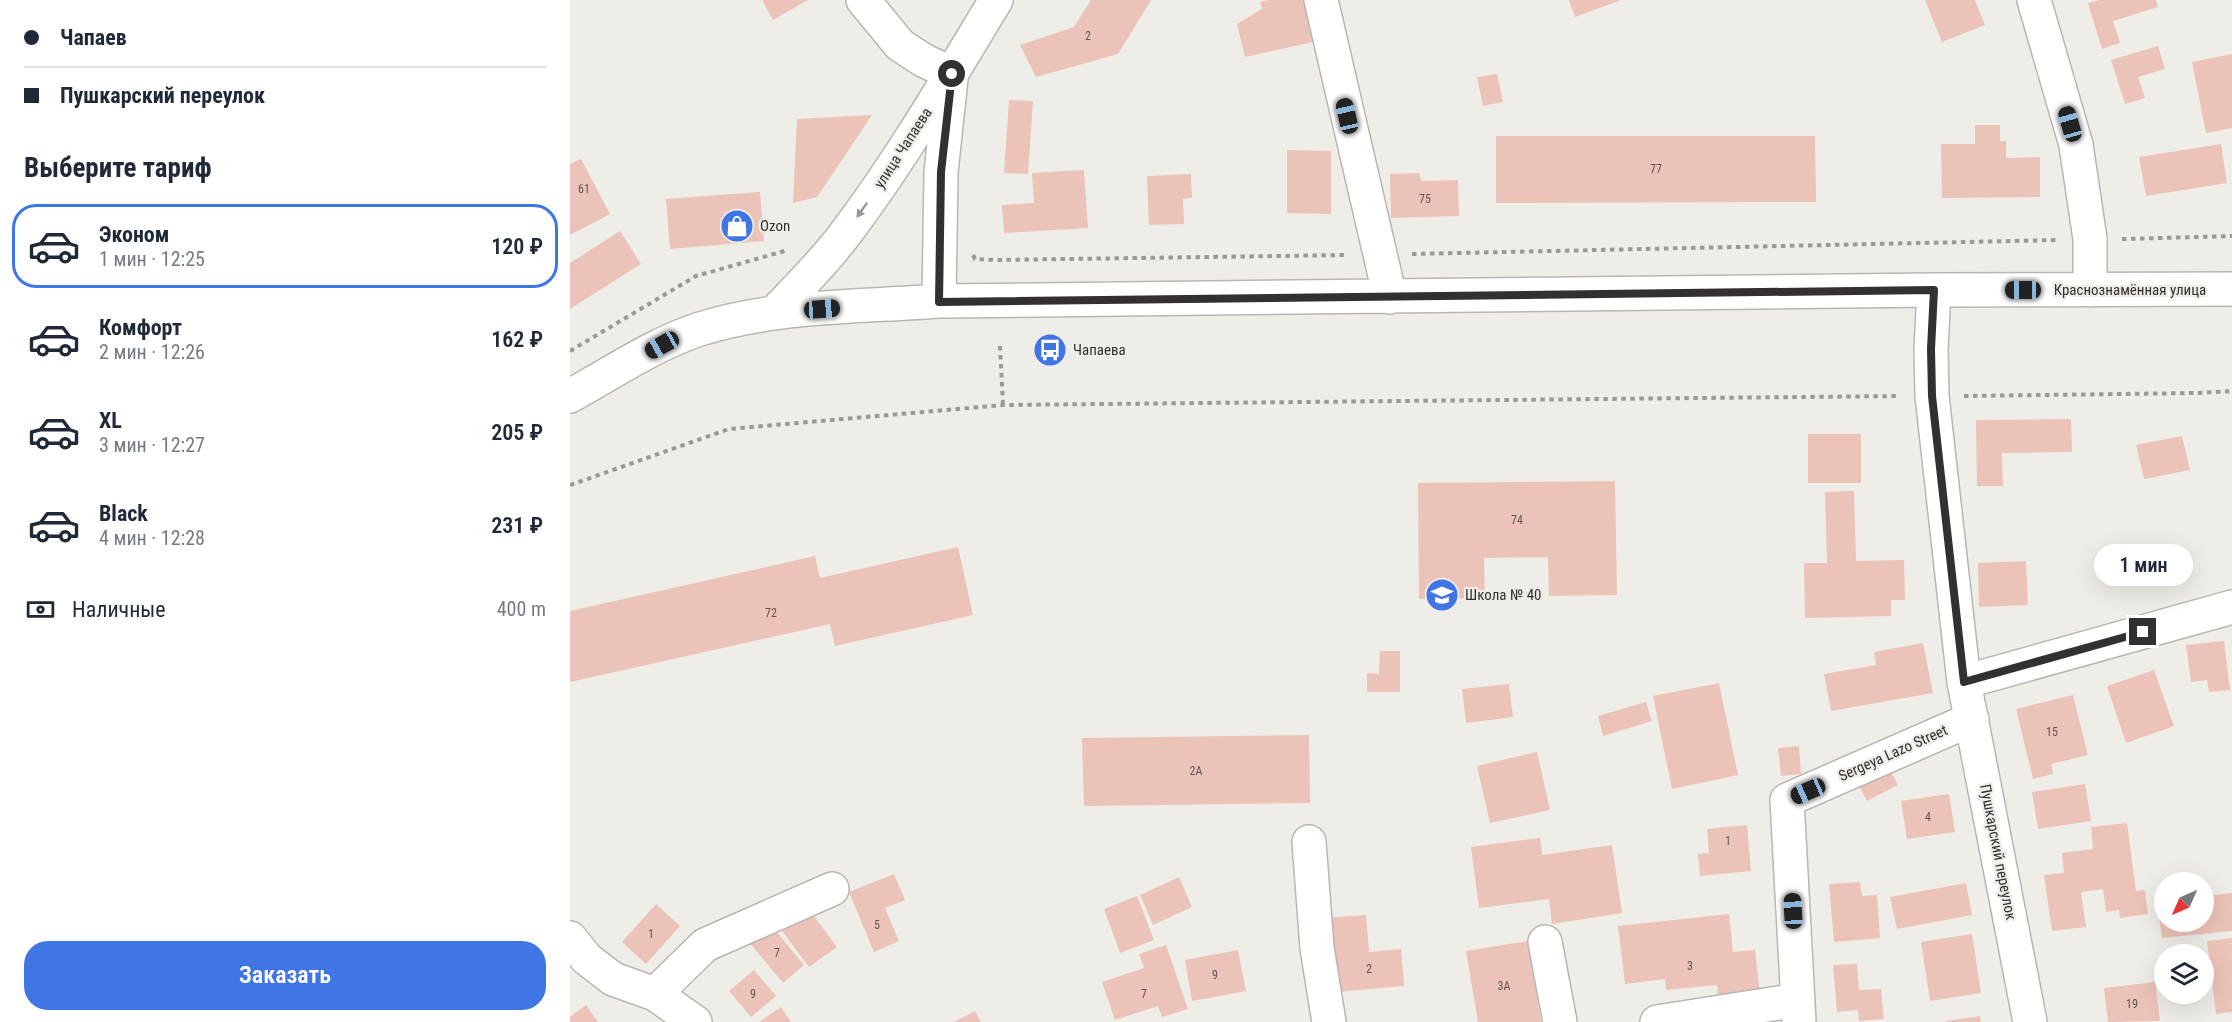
<!DOCTYPE html>
<html lang="ru">
<head>
<meta charset="utf-8">
<style>
	body { margin:0; font-family:"Roboto Condensed",sans-serif; background:#f2f2f3; color:#1f2937; height:100vh; display:flex; flex-direction:column; font-size:22px; white-space:nowrap }
	* { box-sizing:border-box; margin:0 }
	p { font-size:20px; color:#747a83 }
	.icon { flex:none; width:33px; height:33px; fill:none; stroke:currentColor; stroke-width:2; stroke-linecap:round; stroke-linejoin:round }
	.map { position:relative; flex:1; overflow:hidden }
	.details { display:flex; flex-direction:column; background:#fff; width:570px }
	.details>* { flex:none }
	.guide { display:grid; align-content:center; height:132px; padding:0 24px; background:#fff }
	.needle { width:39px; rotate:225deg }
	.buttons { position:absolute; left:1584px; top:872px; display:grid; gap:12px }
	.buttons a { display:grid; place-items:center; width:60px; height:60px; border-radius:50%; background:#fff; box-shadow:0 6px 24px #0002; font-size:30px }
	.end { position:absolute; width:27px; height:27px; margin:-14px; border:8px solid #32312f; background:#fff; box-shadow:0 0 0 3px #fff }
	.from { border-radius:50% }
	.bubble { position:absolute; height:42px; border-radius:21px; background:#fff; box-shadow:0 6px 24px #0002; font-size:20px; font-weight:600; line-height:42px; text-align:center }
	.car { position:absolute; width:18px; height:36px; margin:-18px -9px; border-radius:8px; box-shadow:0 0 4px 2px #0007; background:linear-gradient(#222 24%,#8ab4d8 0 40%,#222 0 76%,#8ab4d8 0 86%,#222 0) }
	.guide b { display:flex; align-items:center; gap:21px; height:57px; font-size:22px }
	.guide b+b { border-top:2px solid #e0e1e3 }
	.guide i { width:15px; height:15px; background:#1f2937 }
	ul { padding:0; list-style:none }
	li { display:flex; align-items:center; gap:18px; height:84px; margin:0 12px 9px; padding:0 12px; border:3px solid transparent; border-radius:24px }
	li div { flex:1 }
	li b { display:block; font-size:22px }
	li em { font-style:normal; font-weight:600 }
	li.on { border-color:#4075e6 }
	li>.icon { width:54px; height:54px; stroke-width:1.5 }
	h2 { padding:0 24px; font-size:27px; line-height:72px }
	.pay { display:flex; align-items:center; gap:15px; height:66px; padding:0 24px; font-size:22px }
	.pay p { margin-inline-start:auto }
	.cta { display:flex; gap:12px; margin-top:auto; padding:12px 24px }
	.cta a { flex:1; height:69px; border-radius:24px; background:#4075e6; color:#fff; font-size:24px; font-weight:600; line-height:69px; text-align:center }
	main { display:flex; flex:1; min-height:0 }
	.map>svg:first-child { display:block }
</style>
</head>
<body>
<main>
<section class="details">
<div class="guide">
<b><i class="from"></i>Чапаев</b>
<b><i></i>Пушкарский переулок</b>
</div>
<h2>Выберите тариф</h2>
<ul>
<li class="on"><svg class="icon" aria-label="car" viewBox="0 0 24 24"><path d="M5 17H2v-5l4-1 3-4h7l3 4 3 1v5h-3M9 17h6M6 11h13"/><circle cx="7" cy="17" r="2"/><circle cx="17" cy="17" r="2"/></svg><div><b>Эконом</b><p>1 мин · 12:25</p></div><em>120 ₽</em></li>
<li><svg class="icon" aria-label="car" viewBox="0 0 24 24"><path d="M5 17H2v-5l4-1 3-4h7l3 4 3 1v5h-3M9 17h6M6 11h13"/><circle cx="7" cy="17" r="2"/><circle cx="17" cy="17" r="2"/></svg><div><b>Комфорт</b><p>2 мин · 12:26</p></div><em>162 ₽</em></li>
<li><svg class="icon" aria-label="car" viewBox="0 0 24 24"><path d="M5 17H2v-5l4-1 3-4h7l3 4 3 1v5h-3M9 17h6M6 11h13"/><circle cx="7" cy="17" r="2"/><circle cx="17" cy="17" r="2"/></svg><div><b>XL</b><p>3 мин · 12:27</p></div><em>205 ₽</em></li>
<li><svg class="icon" aria-label="car" viewBox="0 0 24 24"><path d="M5 17H2v-5l4-1 3-4h7l3 4 3 1v5h-3M9 17h6M6 11h13"/><circle cx="7" cy="17" r="2"/><circle cx="17" cy="17" r="2"/></svg><div><b>Black</b><p>4 мин · 12:28</p></div><em>231 ₽</em></li>
</ul>
<div class="pay"><svg class="icon" aria-label="cash" viewBox="0 0 24 24"><path d="M3 7h18v10H3z"/><circle cx="12" cy="12" r="2"/></svg>Наличные<p>400 m</p></div>
<div class="cta"><a>Заказать</a></div>
</section>
<div class="map">
<svg width="1662" height="1022" viewBox="0 0 1662 1022">
	<rect width="100%" height="100%" fill="#efede7"/>
	<path fill="#ecc3b8" d="M 192,0 L 238,0 L 203,20 Z
		M 521,0 L 581,0 L 548,54 L 466,77 L 450,45 L 504,27 Z
		M 699,0 L 733,0 L 743,42 L 675,57 L 667,24 L 692,9 L 690,2 Z
		M 999,0 L 1051,0 L 1005,17 Z
		M 1355,0 L 1405,0 L 1415,25 L 1372,42 Z
		M 1530,0 L 1586,0 L 1588,7 L 1543,21 L 1550,43 L 1532,49 L 1518,3 Z
		M 1588,46 L 1595,69 L 1568,77 L 1575,98 L 1555,104 L 1541,60 Z
		M 1662,54 L 1662,128 L 1636,133 L 1622,62 Z
		M 927,74 L 933,102 L 913,106 L 907,77 Z
		M 439,100 L 463,101 L 458,174 L 434,173 Z
		M 302,115 L 247,197 L 223,203 L 227,119 Z
		M 1405,125 L 1430,125 L 1430,141 L 1436,141 L 1436,158 L 1470,157 L 1470,197 L 1372,198 L 1371,144 L 1405,144 Z
		M 926,136 L 1245,136 L 1246,202 L 926,203 Z
		M 1651,144 L 1657,183 L 1576,196 L 1569,157 Z
		M 717,150 L 761,151 L 761,214 L 717,213 Z
		M 11,159 L 40,214 L 0,235 L 0,164 Z
		M 514,170 L 518,228 L 434,233 L 432,205 L 464,203 L 462,173 Z
		M 849,173 L 851,181 L 888,180 L 889,216 L 821,218 L 820,174 Z
		M 621,174 L 622,198 L 613,199 L 614,224 L 579,225 L 577,176 Z
		M 190,192 L 194,241 L 100,249 L 96,199 Z
		M 50,231 L 71,264 L 0,309 L 0,263 Z
		M 1501,419 L 1502,452 L 1432,453 L 1433,486 L 1407,486 L 1406,420 Z
		M 1238,434 L 1291,434 L 1291,483 L 1238,483 Z
		M 1612,436 L 1620,470 L 1574,479 L 1566,445 Z
		M 1045,481 L 1047,595 L 979,596 L 978,557 L 914,558 L 915,598 L 849,599 L 848,483 Z
		M 1284,491 L 1286,561 L 1334,560 L 1335,600 L 1321,600 L 1321,616 L 1235,618 L 1234,563 L 1257,563 L 1255,492 Z
		M 388,547 L 403,615 L 265,646 L 260,624 L 0,682 L 0,611 L 245,556 L 250,578 Z
		M 1456,561 L 1458,605 L 1409,607 L 1408,563 Z
		M 1654,641 L 1660,690 L 1639,692 L 1637,680 L 1621,682 L 1616,645 Z
		M 1353,643 L 1363,693 L 1261,711 L 1254,674 L 1306,665 L 1304,652 Z
		M 810,651 L 830,651 L 830,692 L 797,692 L 797,673 L 809,674 Z
		M 1584,670 L 1604,726 L 1556,743 L 1537,686 Z
		M 1149,683 L 1168,775 L 1102,789 L 1083,696 Z
		M 939,684 L 943,717 L 896,723 L 892,689 Z
		M 1503,695 L 1518,755 L 1481,764 L 1483,774 L 1463,779 L 1446,709 Z
		M 1076,702 L 1082,721 L 1033,736 L 1028,716 Z
		M 739,735 L 740,803 L 514,806 L 512,738 Z
		M 1229,746 L 1231,774 L 1211,776 L 1208,748 Z
		M 967,752 L 980,810 L 920,823 L 907,766 Z
		M 1320,770 L 1328,785 L 1297,801 L 1289,786 Z
		M 1515,784 L 1521,821 L 1468,829 L 1462,792 Z
		M 1379,794 L 1385,832 L 1337,839 L 1331,801 Z
		M 1557,823 L 1566,891 L 1575,890 L 1578,914 L 1550,918 L 1549,910 L 1536,912 L 1533,889 L 1511,892 L 1516,927 L 1482,931 L 1474,875 L 1494,873 L 1492,853 L 1523,849 L 1521,827 Z
		M 1177,825 L 1181,871 L 1130,876 L 1128,854 L 1139,853 L 1137,829 Z
		M 970,838 L 972,855 L 1042,845 L 1052,913 L 982,924 L 979,899 L 909,908 L 901,847 Z
		M 324,874 L 335,900 L 315,908 L 329,941 L 304,952 L 279,892 Z
		M 609,877 L 622,907 L 583,925 L 570,895 Z
		M 1290,882 L 1292,896 L 1307,895 L 1310,938 L 1264,942 L 1259,884 Z
		M 1396,883 L 1402,915 L 1327,929 L 1320,897 Z
		M 1662,893 L 1662,931 L 1592,938 L 1587,901 L 1594,900 L 1594,921 L 1634,921 L 1634,896 Z
		M 567,896 L 584,940 L 550,953 L 534,909 Z
		M 86,904 L 110,926 L 76,964 L 52,942 Z
		M 238,908 L 267,947 L 239,967 L 210,928 Z
		M 1159,914 L 1163,952 L 1185,950 L 1190,995 L 1148,999 L 1147,985 L 1096,990 L 1095,979 L 1055,984 L 1048,926 Z
		M 796,915 L 799,952 L 831,949 L 834,986 L 767,992 L 754,918 Z
		M 200,924 L 234,965 L 213,983 L 179,942 Z
		M 1402,934 L 1411,993 L 1360,1001 L 1351,942 Z
		M 1662,938 L 1662,1012 L 1646,1014 L 1637,941 Z
		M 958,941 L 971,1022 L 908,1022 L 896,951 Z
		M 596,945 L 618,1009 L 592,1017 L 588,1006 L 545,1020 L 532,982 L 574,968 L 569,954 Z
		M 668,950 L 676,991 L 622,1001 L 615,960 Z
		M 1287,964 L 1289,990 L 1311,989 L 1314,1019 L 1289,1021 L 1288,1010 L 1267,1012 L 1263,965 Z
		M 184,970 L 206,996 L 181,1017 L 159,991 Z
		M 1585,982 L 1590,1021 L 1538,1022 L 1534,988 Z
		M 16,1005 L 28,1022 L 0,1022 L 0,1017 Z
		M 211,1007 L 221,1022 L 189,1022 Z
		M 405,1011 L 411,1022 L 384,1022 Z
		M 1410,1016 L 1411,1022 L 1376,1022 L 1376,1021 Z"/>
	<g fill="none" stroke-linecap="round" stroke-linejoin="round">
		<g stroke="#b9b6b1" stroke-width="36">
			<path id="minor" d="M 293,0 L 330,45 L 353,60 L 382,74
				M 751,0 L 820,297
				M 1464,0 L 1506,145 L 1520,239 L 1520,290
				M 1364,290 L 1361,349 L 1362,396 L 1394,682 L 1460,1022
				M 369,301 L 371,172 L 381,79
				M 205,312 C 228,288 252,264 272,238 C 328,165 378,79 426,0
				M 0,396 C 42,373 84,344 130,329 C 207,305 289,307 369,301 L 1364,290 L 1662,289
				M 1394,682 L 1662,607
				M 739,842 L 747,948 L 759,1022
				M 0,938 L 17,959 L 43,979 L 85,994 L 125,1022
				M 975,942 L 990,1022
				M 85,994 L 135,945 L 262,889
				M 1087,1022 L 1228,1000
				M 1229,1022 L 1217,800 L 1402,719"/>
		</g>
		<path stroke="#9b9995" stroke-width="4" stroke-dasharray="4.5 4.5" stroke-linecap="butt" d="M 1552,239 L 1662,236
			M 842,254 L 1488,240
			M 403,255 L 405,259 L 426,260 L 777,255
			M 430,346 L 433,405
			M 0,351 L 126,276 L 218,250
			M 1394,396 L 1627,393 L 1662,391
			M 0,485 L 159,429 L 433,405 L 1330,396"/>
		<use href="#minor" stroke="#fff" stroke-width="33"/>
	</g>
	<defs><path id="oneway-solid" d="M-6-.8H1V-3.2L6.5 0L1 3.2V.8H-6Z" transform="scale(1.5)"/></defs>
	<use fill="#989897" href="#oneway-solid" transform="translate(292 210) rotate(125)"/>
	<g fill="none" stroke-linecap="round" stroke-linejoin="round">
		<path stroke="#32312f" stroke-width="8" d="M 382,74 L 371,172 L 369,302 L 1364,290 L 1361,349 L 1362,396 L 1394,682 L 1573,632"/>
	</g>
	<defs>
		<g id="shop-disc" transform="scale(1.725)"><circle r="9.5" fill="#4075e6" stroke="#efede7"/><path d="M-5-2.5h2.3a2.7 3.5 0 0 1 5.4 0H5L5.5 6h-11ZM-1.5-2.5h3a1.5 2.3 0 0 0-3 0Z" fill="#fff"/></g>
		<g id="bus-disc" transform="scale(1.725)"><circle r="9.5" fill="#4075e6" stroke="#efede7"/><path d="M-5-6H5V4H4V6H2V4H-2V6H-4V4H-5ZM-3.5-4V0h7V-4ZM-3.5 1.2v1.5H-2V1.2ZM2 1.2v1.5H3.5V1.2Z" fill="#fff"/></g>
		<g id="school-disc" transform="scale(1.725)"><circle r="9.5" fill="#4075e6" stroke="#efede7"/><path d="M0-5L7-2L0 1L-7-2ZM-4 1L0 2.5L4 1V4Q0 6-4 4Z" fill="#fff"/></g>
	</defs>
	<g fill-rule="evenodd">
		<use href="#shop-disc" x="167" y="226"/>
		<use href="#bus-disc" x="480" y="350"/>
		<use href="#school-disc" x="872" y="595"/>
	</g>
	<g text-anchor="middle" dominant-baseline="central" stroke-width="4.5" stroke-linejoin="round" paint-order="stroke">
		<g font-size="12" fill="#605651">
			<text x="518" y="36">2</text>
			<text x="1086" y="169">77</text>
			<text x="14" y="189">61</text>
			<text x="855" y="199">75</text>
			<text x="947" y="520">74</text>
			<text x="201" y="613">72</text>
			<text x="1482" y="732">15</text>
			<text x="626" y="771">2А</text>
			<text x="1358" y="817">4</text>
			<text x="1158" y="841">1</text>
			<text x="307" y="925">5</text>
			<text x="81" y="934">1</text>
			<text x="207" y="953">7</text>
			<text x="1120" y="966">3</text>
			<text x="799" y="969">2</text>
			<text x="645" y="975">9</text>
			<text x="934" y="986">3А</text>
			<text x="183" y="994">9</text>
			<text x="574" y="994">7</text>
			<text x="1562" y="1004">19</text>
		</g>
		<g font-size="15" fill="#32312f" stroke="#efede7">
			<text transform="translate(333 148) rotate(-57)">улица Чапаева</text>
			<text x="1560" y="290">Краснознамённая улица</text>
			<text transform="translate(1323 753) rotate(-24)">Sergeya Lazo Street</text>
			<text transform="translate(1428 852) rotate(79)">Пушкарский переулок</text>
		</g>
		<g font-size="15" fill="#32312f" stroke="#efede7" text-anchor="start">
			<text x="190" y="226">Ozon</text>
			<text x="503" y="350">Чапаева</text>
			<text x="895" y="595">Школа № 40</text>
		</g>
	</g>
</svg>
<div class="buttons">
<a><svg class="needle" viewBox="-14 -14 28 28"><path d="M0-13l5 13h-10z" fill="#e53935"/><path d="M0 13l5-13h-10z" fill="#747a83"/></svg></a>
<a><svg class="icon" aria-label="layers" viewBox="0 0 24 24"><path d="M12 4l9 5-9 5-9-5zM3 14l9 5 9-5"/></svg></a>
</div>
<i class="end from" style="left:382px;top:74px"></i>
<i class="end" style="left:1573px;top:632px"></i>
<div class="bubble" style="left:1524px;top:544px;width:99px">1 мин</div>
<i class="car" style="left:777px;top:116px;rotate:347deg"></i>
<i class="car" style="left:1500px;top:124px;rotate:344deg"></i>
<i class="car" style="left:1453px;top:290px;rotate:270deg"></i>
<i class="car" style="left:252px;top:309px;rotate:86deg"></i>
<i class="car" style="left:92px;top:345px;rotate:241deg"></i>
<i class="car" style="left:1238px;top:791px;rotate:246deg"></i>
<i class="car" style="left:1223px;top:911px;rotate:357deg"></i>
</div>
</main>
</body>
</html>
